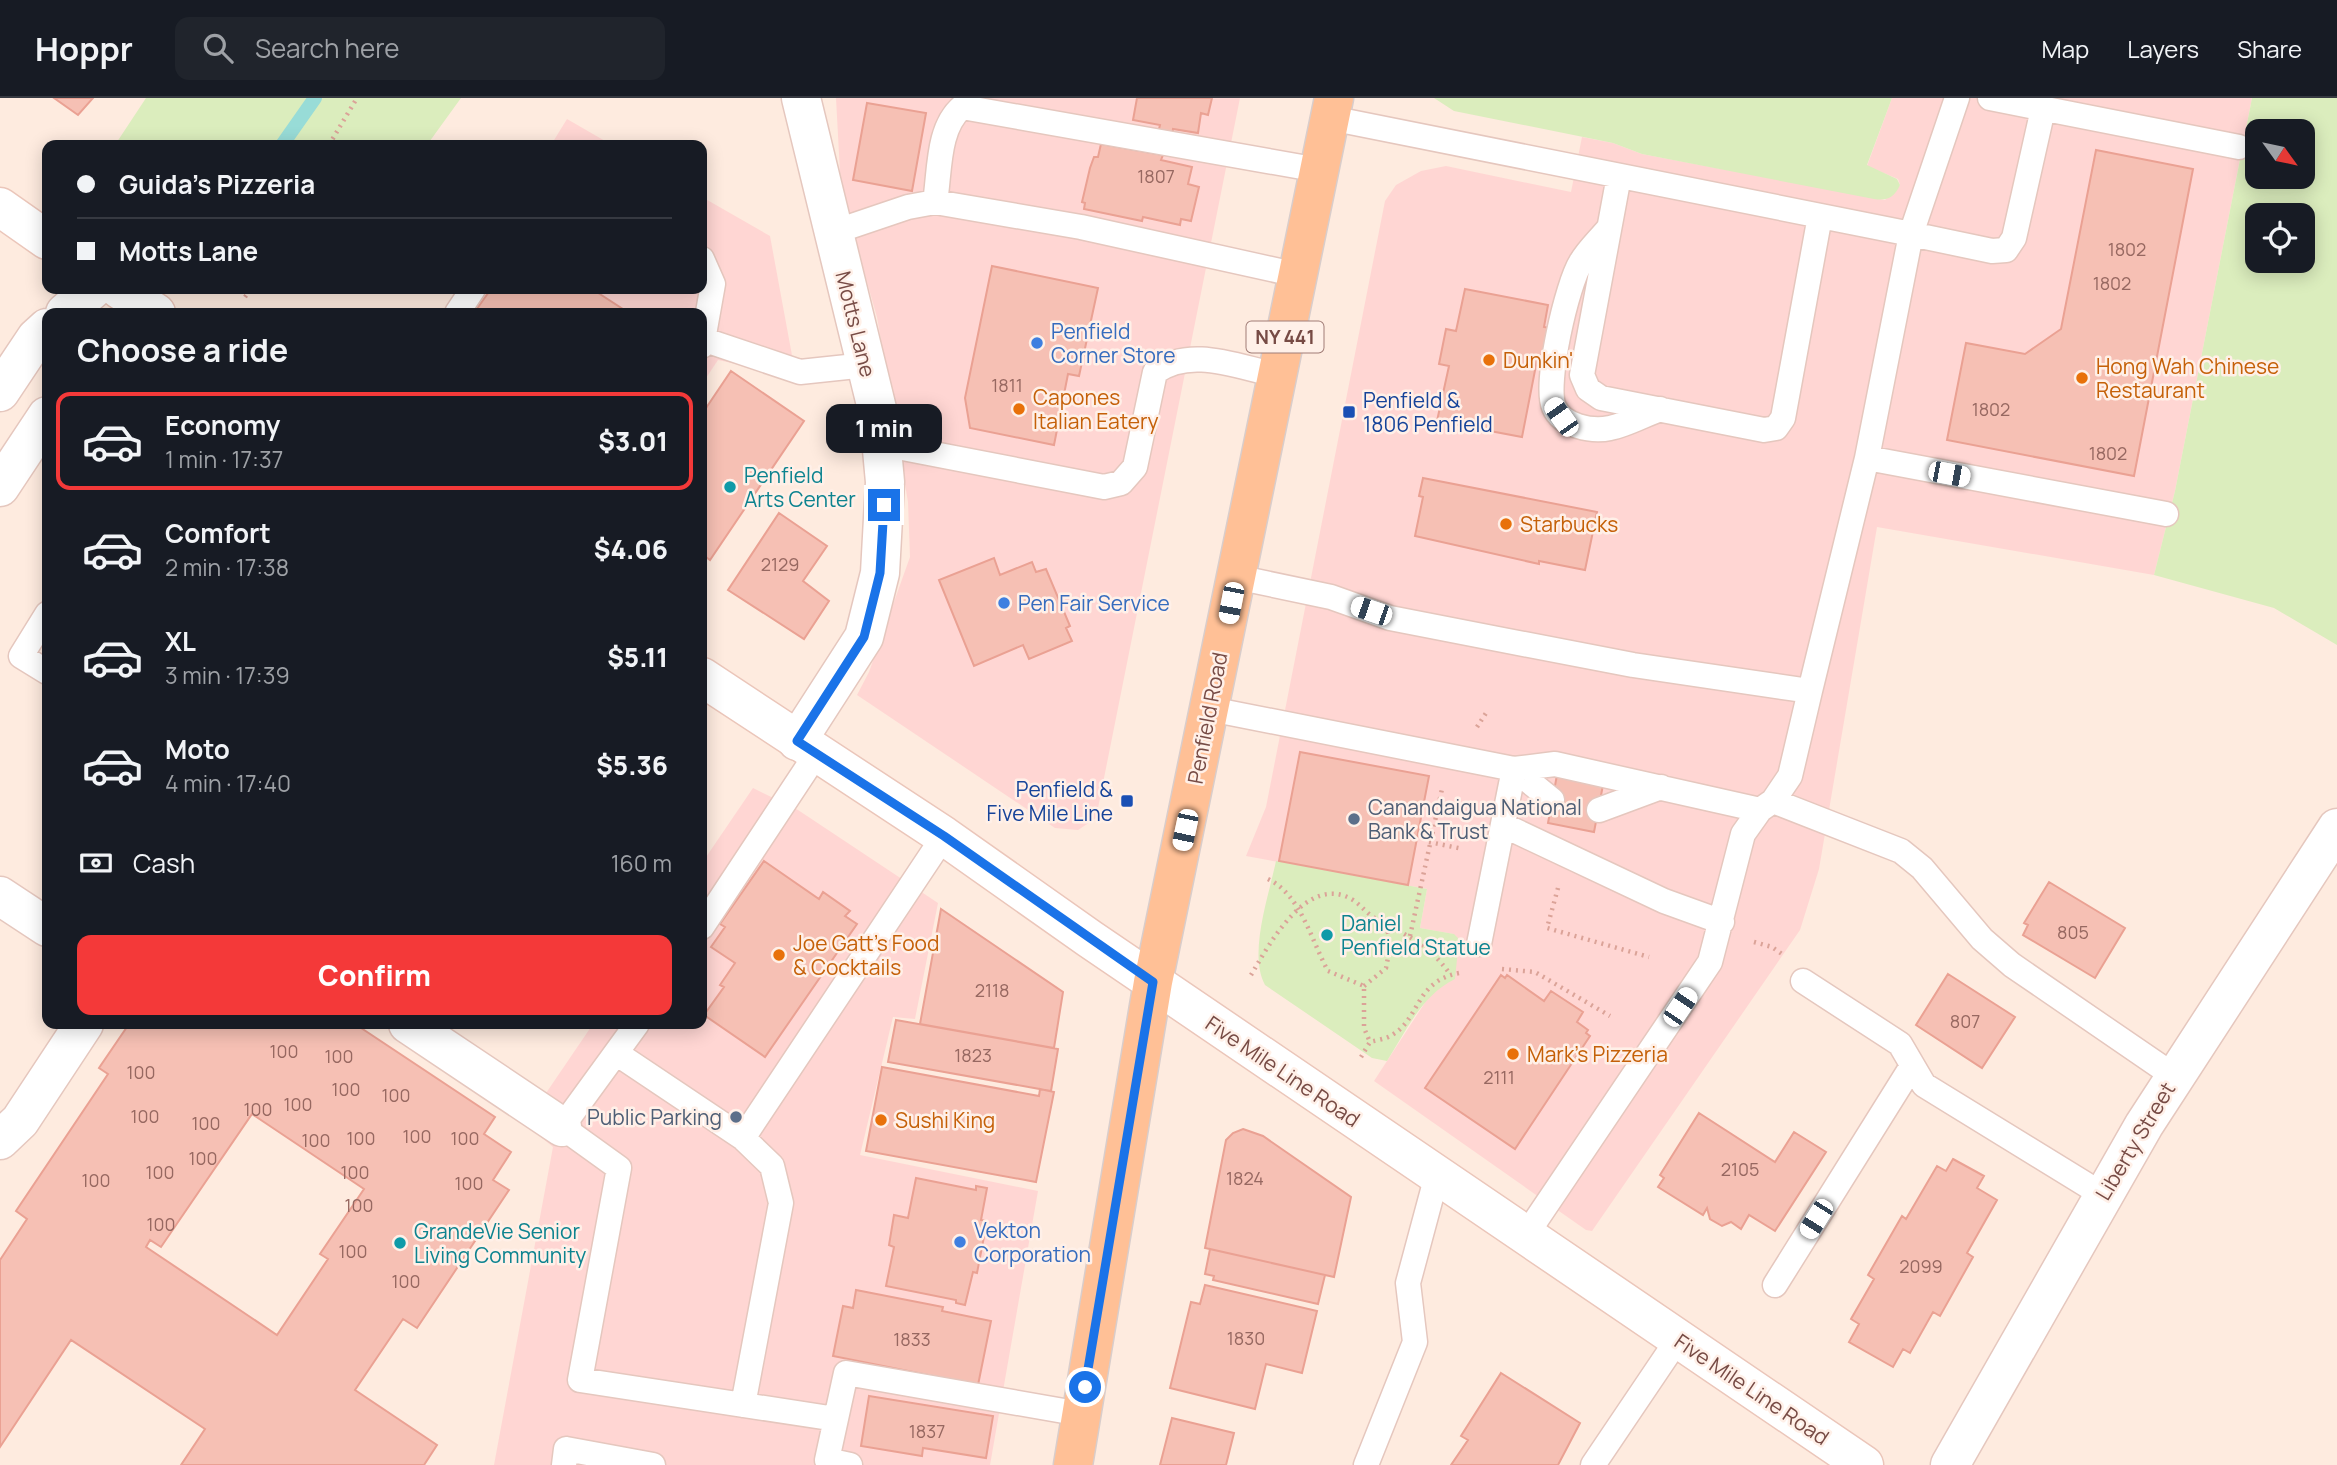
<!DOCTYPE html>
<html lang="en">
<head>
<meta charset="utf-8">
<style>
	body { margin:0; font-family:Manrope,sans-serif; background:#20242c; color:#f1f3f6; height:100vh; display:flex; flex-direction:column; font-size:26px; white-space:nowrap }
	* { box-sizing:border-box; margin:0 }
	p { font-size:23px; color:#9ea1a6 }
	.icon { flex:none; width:38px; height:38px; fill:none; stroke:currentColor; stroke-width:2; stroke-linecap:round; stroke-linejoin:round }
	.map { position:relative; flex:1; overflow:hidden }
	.sheet { position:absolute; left:42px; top:210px; width:665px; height:721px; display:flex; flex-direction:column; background:#171b24; border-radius:14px; box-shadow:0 4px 18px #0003 }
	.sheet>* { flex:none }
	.banner { position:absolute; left:42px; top:42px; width:665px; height:154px; border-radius:14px; box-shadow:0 4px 18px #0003; display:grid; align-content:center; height:154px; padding:0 35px; background:#171b24 }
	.needle { width:46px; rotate:123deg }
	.tools { position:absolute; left:2245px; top:21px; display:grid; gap:14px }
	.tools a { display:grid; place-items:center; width:70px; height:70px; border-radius:14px; background:#171b24; box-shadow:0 4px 18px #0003; font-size:35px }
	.end { position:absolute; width:32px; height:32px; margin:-16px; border:9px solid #1a73e8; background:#fff; box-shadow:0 0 0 4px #fff }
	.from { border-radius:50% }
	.bubble { position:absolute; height:49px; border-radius:14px; background:#171b24; box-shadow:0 4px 18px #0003; font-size:23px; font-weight:800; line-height:49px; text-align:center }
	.car { position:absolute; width:21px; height:42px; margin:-21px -10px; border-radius:9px; box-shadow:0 0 5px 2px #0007; background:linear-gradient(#fff 24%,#345 0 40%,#fff 0 76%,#345 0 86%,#fff 0) }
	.banner b { display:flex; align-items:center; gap:24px; height:66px; font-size:26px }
	.banner b+b { border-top:2px solid #363941 }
	.banner i { width:18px; height:18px; background:#f1f3f6 }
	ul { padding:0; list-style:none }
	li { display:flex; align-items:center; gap:21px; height:98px; margin:0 14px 10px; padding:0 21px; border:4px solid transparent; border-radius:14px }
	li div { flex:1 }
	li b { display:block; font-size:26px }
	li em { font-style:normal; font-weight:800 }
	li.active { border-color:#f43939 }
	li>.icon { width:63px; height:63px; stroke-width:1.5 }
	h2 { padding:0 35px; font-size:32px; line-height:84px }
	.pay { display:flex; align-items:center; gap:18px; height:77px; padding:0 35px; font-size:26px }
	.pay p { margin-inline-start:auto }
	.action { display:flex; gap:14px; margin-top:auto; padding:14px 35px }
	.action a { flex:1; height:80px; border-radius:14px; background:#f43939; color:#fff; font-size:28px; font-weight:800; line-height:80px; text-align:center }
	header { display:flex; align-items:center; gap:42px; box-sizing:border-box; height:98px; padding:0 35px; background:#171b24; border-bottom:2px solid #363941 }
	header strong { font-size:33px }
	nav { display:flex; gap:38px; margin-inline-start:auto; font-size:24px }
	.search { width:490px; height:63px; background:#20242c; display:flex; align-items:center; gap:18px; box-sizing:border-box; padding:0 24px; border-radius:14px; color:#9ea1a6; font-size:26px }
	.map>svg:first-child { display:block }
</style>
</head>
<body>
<header>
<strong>Hoppr</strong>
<div class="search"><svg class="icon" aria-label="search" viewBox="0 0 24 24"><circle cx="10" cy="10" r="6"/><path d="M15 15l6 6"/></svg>Search here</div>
<nav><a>Map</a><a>Layers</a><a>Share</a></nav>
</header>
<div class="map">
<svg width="2337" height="1367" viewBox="0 0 2337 1367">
	<rect width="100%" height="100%" fill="#feebdf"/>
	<path fill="#ffd6d3" d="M 836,0 L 1240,0 L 1096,720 L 1078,732 L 1055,730 L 857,597 L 869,574 L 910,459 L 908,404 L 877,219 L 841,93 Z
		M 1892,0 L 2252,0 L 2175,393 L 2154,477 L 1877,429 L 1819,771 L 1800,832 L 1592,1133 L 1586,1132 L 1374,983 L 1426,903 L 1438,889 L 1453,836 L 1420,830 L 1427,791 L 1246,758 L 1266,709 L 1385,103 L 1396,87 L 1421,73 L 1446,68 L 1571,94 L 1582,39 L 1613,45 L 1642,56 L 1885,102 L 1900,87 L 1898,81 L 1867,68 Z
		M 567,21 L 612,47 L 551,47 Z
		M 702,99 L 770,138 L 796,279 L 718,262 L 702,286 L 702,215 L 442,215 L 458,191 L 702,191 Z
		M 753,690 L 798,712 L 938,805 L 915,921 L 893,919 L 860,1057 L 1038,1093 L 990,1367 L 494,1367 L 553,1049 L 525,1026 L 593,926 L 702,926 L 702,765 Z"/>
	<path fill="#dbedbd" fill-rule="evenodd" d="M 146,0 L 461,0 L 427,47 L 115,47 Z
		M 1434,0 L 1892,0 L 1867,67 L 1897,81 L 1900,87 C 1894,100 1887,103 1874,101 L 1642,56 L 1613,45 L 1454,13 Z
		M 2252,0 L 2337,0 L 2337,547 L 2274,510 L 2154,477 L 2175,393 ZM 2258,33 L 2303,33 L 2303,79 L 2258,79 ZM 2258,117 L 2303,117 L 2303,163 L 2258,163 Z
		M 1276,763 L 1427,791 L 1420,830 L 1454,836 L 1459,841 L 1455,881 C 1422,897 1406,933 1387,963 L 1372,960 L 1265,887 C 1248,856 1269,797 1276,763 Z"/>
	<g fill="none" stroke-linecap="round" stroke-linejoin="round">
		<path stroke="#98dcd7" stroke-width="14" d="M 282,47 L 315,0"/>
	</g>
	<path fill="#f6c0b4" stroke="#eaa193" stroke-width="2" fill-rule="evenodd" d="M 54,0 L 93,0 L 78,17 Z
		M 1137,0 L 1212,0 L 1208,17 L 1201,15 L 1198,35 L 1173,31 L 1172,38 L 1158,35 L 1160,27 L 1133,22 Z
		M 867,5 L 926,15 L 912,93 L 853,82 Z
		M 1101,46 L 1163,57 L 1161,62 L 1192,69 L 1188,86 L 1199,89 L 1191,123 L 1181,121 L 1180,127 L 1143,119 L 1142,123 L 1084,111 L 1085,105 L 1082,104 L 1090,70 L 1094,59 L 1098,59 Z
		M 2096,52 L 2193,71 L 2134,378 L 1947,342 L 1966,245 L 2025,256 L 2061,231 Z
		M 992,168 L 1098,190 L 1079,278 L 1068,276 L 1054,347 L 970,330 L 965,300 Z
		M 491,191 L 592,191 L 629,215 L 474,215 Z
		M 1465,191 L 1548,207 L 1544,229 L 1550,230 L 1544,258 L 1538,257 L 1522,339 L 1437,323 L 1449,268 L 1439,266 L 1446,231 L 1456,233 Z
		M 731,273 L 804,323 L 710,462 L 702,456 L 702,316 Z
		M 1423,380 L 1597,414 L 1585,472 L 1539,463 L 1539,466 L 1415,438 L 1423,399 L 1419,398 Z
		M 779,415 L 827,448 L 803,483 L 829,503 L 804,541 L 728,492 Z
		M 994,460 L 1000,477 L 1032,464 L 1036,474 L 1046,471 L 1070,528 L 1066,530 L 1072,543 L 1029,561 L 1023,547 L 974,568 L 939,482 Z
		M 1300,654 L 1429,678 L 1408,787 L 1279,763 Z
		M 1557,677 L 1603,687 L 1594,734 L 1548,725 Z
		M 764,763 L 819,801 L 823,794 L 850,813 L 845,818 L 857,826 L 765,959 L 704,917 L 724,889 L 720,887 L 735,865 L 711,849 L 725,829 L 720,826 Z
		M 2049,784 L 2125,830 L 2095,880 L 2023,837 L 2028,827 L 2024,825 Z
		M 941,811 L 1063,894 L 1054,950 L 920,926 Z
		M 1948,876 L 2015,919 L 1982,970 L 1916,927 Z
		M 1501,877 L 1505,880 L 1507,877 L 1544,903 L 1551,893 L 1583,914 L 1577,924 L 1588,932 L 1586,935 L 1590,938 L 1515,1051 L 1425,990 Z
		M 896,922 L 1058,951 L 1051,993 L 888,964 Z
		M 129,926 L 355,926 L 495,1019 L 484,1036 L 511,1054 L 493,1082 L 509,1092 L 417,1230 L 403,1221 L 355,1292 L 437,1347 L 424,1367 L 181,1367 L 205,1331 L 71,1242 L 0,1349 L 0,1162 L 27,1121 L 16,1113 L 108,976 L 99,970 ZM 252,1016 L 364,1091 L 320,1156 L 328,1161 L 277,1237 L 146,1149 L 150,1142 L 161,1149 Z
		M 882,969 L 1039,998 L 1040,991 L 1054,994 L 1036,1084 L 866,1053 Z
		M 1699,1015 L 1775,1064 L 1794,1034 L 1826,1054 L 1775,1133 L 1749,1117 L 1741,1131 L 1731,1124 L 1722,1128 L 1710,1121 L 1707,1110 L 1703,1117 L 1658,1089 L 1664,1080 L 1660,1077 Z
		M 1243,1031 L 1263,1038 L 1351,1099 L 1334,1179 L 1205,1150 L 1226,1042 L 1233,1035 Z
		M 1953,1061 L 1984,1078 L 1977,1090 L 1997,1102 L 1967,1155 L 1973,1159 L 1940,1218 L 1933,1214 L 1910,1255 L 1903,1251 L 1893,1269 L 1849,1244 L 1859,1226 L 1851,1221 L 1874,1181 L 1868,1177 L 1902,1118 L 1906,1121 L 1937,1068 L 1946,1073 Z
		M 916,1080 L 976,1092 L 976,1088 L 987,1090 L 981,1122 L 987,1123 L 977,1175 L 973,1174 L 965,1207 L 956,1205 L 956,1202 L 886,1188 L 894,1149 L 889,1147 L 894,1117 L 908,1120 Z
		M 1210,1151 L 1325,1177 L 1318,1206 L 1213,1182 L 1214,1178 L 1205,1176 Z
		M 1205,1187 L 1317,1213 L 1302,1275 L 1266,1266 L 1255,1311 L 1170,1290 L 1191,1204 L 1200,1206 Z
		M 856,1192 L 943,1209 L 942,1213 L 991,1223 L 978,1287 L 833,1258 L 843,1208 L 853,1210 Z
		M 1501,1275 L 1580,1325 L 1558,1367 L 1451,1367 L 1468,1342 L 1461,1338 Z
		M 869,1298 L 993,1318 L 986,1360 L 923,1350 L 922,1358 L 861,1348 Z
		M 1172,1320 L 1234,1335 L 1226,1367 L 1160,1367 Z"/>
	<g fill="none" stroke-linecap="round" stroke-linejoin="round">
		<g stroke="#e5c7be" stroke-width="27">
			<path id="service" d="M 1957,0 L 1911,136 L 1992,153 L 2006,152 L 2014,140 L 2043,11
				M 1990,0 L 2239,49
				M 1619,78 L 1582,277 L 1588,291 L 1601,300 L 1764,332 L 1776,330 L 1783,320 L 1820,118
				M 935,104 C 940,74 937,30 962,9 L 1319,72
				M 1608,131 C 1599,142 1588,152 1581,164 C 1567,186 1544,286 1554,309 C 1562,328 1592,334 1610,330 C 1626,327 1644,317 1660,311
				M 834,134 L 908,109 L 935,104 L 1081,129 L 1298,177
				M 702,161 L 713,186 L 702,248
				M 457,215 L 473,191
				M 705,242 L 800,274 L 866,267
				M 882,346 L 1104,389 L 1121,385 L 1135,369 L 1155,274 C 1191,248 1237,269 1277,277
				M 1867,360 L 2166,416
				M 1236,479 L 1331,499 L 1390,520 L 1508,543 L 1633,567 L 1810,593 L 1867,360 L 1911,136 L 1330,20
				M 47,516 L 21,558 L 47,574
				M 1810,593 L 1790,678 L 1773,703 L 1901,753 L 1922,770 L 1982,841 L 2012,867 L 2174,978
				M 1210,611 L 1514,671 L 1555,666 L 1760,712
				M 1514,671 L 1552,702
				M 1599,712 L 1661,689
				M 1503,727 L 1664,803 L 1722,824
				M 702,829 L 817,655
				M 1479,846 L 1514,671
				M 1803,883 L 1900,946 L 1924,987 L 2103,1097
				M 637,926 L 562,1029 L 619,1070 L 580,1282 L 836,1321
				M 616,955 L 743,1040 L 944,738
				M 743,1040 L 772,1068 L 781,1105 L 743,1307
				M 1526,1137 L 1710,864 L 1743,736 L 1760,712 L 1770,705
				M 1775,1187 L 1912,968
				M 564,1367 L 566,1351 L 653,1367
				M 850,1367 L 827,1362 L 846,1275 L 1081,1316
				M 1366,1367 L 1415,1244 L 1408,1185 L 1437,1077
				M 1593,1367 L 1678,1241"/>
		</g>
		<g stroke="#e5c7be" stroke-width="41">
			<path id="minor" d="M 65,215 L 93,191
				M 0,294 L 36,240 L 47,230
				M 0,389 L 47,318
				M 797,643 L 864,539 L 880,475 L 885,384 L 879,319 L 801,0
				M 0,798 L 47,829
				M 408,926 L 562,1029
				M 0,1042 L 20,1023 L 84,926
				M 1950,1367 L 2144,1027 L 2337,730"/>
		</g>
		<g stroke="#ebc6ba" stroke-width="41">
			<path id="secondary" d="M 0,109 L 47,142
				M 119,191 L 156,215
				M 702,579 L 944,738 L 1090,841 L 1864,1367"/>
		</g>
		<g stroke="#d9cdcb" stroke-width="41">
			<path id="primary" d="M 1073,1367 L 1153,884 L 1334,0"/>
		</g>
		<path stroke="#dba398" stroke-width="4.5" stroke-dasharray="2 5" stroke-linecap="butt" d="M 329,47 L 357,0
			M 245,199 L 251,191
			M 1477,629 L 1486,615
			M 1429,744 L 1463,751
			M 1268,781 C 1301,797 1311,842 1328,873 L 1364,888 L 1364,930 L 1370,944
			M 1558,790 L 1547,830 L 1649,859
			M 1410,838 L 1442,691
			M 1754,844 L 1772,849 L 1782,856
			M 1502,871 L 1535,874 L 1610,918
			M 1251,877 C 1269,847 1307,774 1353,802 C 1362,808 1368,817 1378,822 C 1411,840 1427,845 1450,876
			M 1364,888 L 1386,870 L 1390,849 L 1387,828
			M 1361,959 L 1370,944 C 1377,942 1386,941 1392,937 C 1421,920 1414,884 1459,875"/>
		<use href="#service" stroke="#fff" stroke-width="24"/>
		<use href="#minor" stroke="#fff" stroke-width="38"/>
		<use href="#secondary" stroke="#fff" stroke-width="38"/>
		<use href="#primary" stroke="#ffc096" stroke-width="38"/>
	</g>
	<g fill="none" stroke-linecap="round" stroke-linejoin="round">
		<path stroke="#1a73e8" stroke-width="9" d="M 884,407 L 880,475 L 864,539 L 797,643 L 944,738 L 1153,884 L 1085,1289"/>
	</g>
	<g fill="#3f7fe0" stroke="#fff0e8" stroke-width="2.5">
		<circle cx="1037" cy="245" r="7"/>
		<circle cx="1004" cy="505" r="7"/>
		<circle cx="960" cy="1144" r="7"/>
	</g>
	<g fill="#e8710a" stroke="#fff0e8" stroke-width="2.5">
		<circle cx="1489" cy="262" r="7"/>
		<circle cx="2082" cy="280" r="7"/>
		<circle cx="1019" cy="311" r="7"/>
		<circle cx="1506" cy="426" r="7"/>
		<circle cx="779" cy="857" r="7"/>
		<circle cx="1513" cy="956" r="7"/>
		<circle cx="881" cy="1022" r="7"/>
	</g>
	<g fill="#1a4fb4" stroke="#fff0e8" stroke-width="2.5">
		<rect x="1342" y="307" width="14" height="14" rx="3.5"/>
		<rect x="1120" y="696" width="14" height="14" rx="3.5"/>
	</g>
	<g fill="#0f9aa8" stroke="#fff0e8" stroke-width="2.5">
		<circle cx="730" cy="389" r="7"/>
		<circle cx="1327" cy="837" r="7"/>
		<circle cx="400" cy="1145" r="7"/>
	</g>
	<g fill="#5c6f8a" stroke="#fff0e8" stroke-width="2.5">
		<circle cx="1354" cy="721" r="7"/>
		<circle cx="736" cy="1019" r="7"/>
	</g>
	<g text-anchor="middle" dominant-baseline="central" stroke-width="5" stroke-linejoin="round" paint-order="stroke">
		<g font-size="18" fill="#976861">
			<text x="1156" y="78">1807</text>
			<text x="2127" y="151">1802</text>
			<text x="2112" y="185">1802</text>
			<text x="1007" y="287">1811</text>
			<text x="1991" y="311">1802</text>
			<text x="2108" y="355">1802</text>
			<text x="780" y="466">2129</text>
			<text x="2073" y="834">805</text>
			<text x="992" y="892">2118</text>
			<text x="1965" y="923">807</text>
			<text x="284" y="953">100</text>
			<text x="973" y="957">1823</text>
			<text x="339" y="958">100</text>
			<text x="141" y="974">100</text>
			<text x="1499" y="979">2111</text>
			<text x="346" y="991">100</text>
			<text x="396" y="997">100</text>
			<text x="298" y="1006">100</text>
			<text x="258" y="1011">100</text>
			<text x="145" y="1018">100</text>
			<text x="206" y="1025">100</text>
			<text x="417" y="1038">100</text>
			<text x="361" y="1040">100</text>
			<text x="465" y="1040">100</text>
			<text x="316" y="1042">100</text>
			<text x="203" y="1060">100</text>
			<text x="1740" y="1071">2105</text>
			<text x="160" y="1074">100</text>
			<text x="355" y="1074">100</text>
			<text x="1245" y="1080">1824</text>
			<text x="96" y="1082">100</text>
			<text x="469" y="1085">100</text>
			<text x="359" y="1107">100</text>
			<text x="161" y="1126">100</text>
			<text x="353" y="1153">100</text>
			<text x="1921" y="1168">2099</text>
			<text x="406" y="1183">100</text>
			<text x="1246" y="1240">1830</text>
			<text x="912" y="1241">1833</text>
			<text x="927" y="1333">1837</text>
		</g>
		<rect fill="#fff0e8" stroke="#a07c76" stroke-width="2" x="1246.5" y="223.5" width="77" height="31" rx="5"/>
		<g font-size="19" font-weight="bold" fill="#774b45">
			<text x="1285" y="239">NY 441</text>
		</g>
		<g font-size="21" fill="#774b45" stroke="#fff0e8">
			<text transform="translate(856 226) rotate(76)">Motts Lane</text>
			<text transform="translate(1207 620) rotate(-79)">Penfield Road</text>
			<text transform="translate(1283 973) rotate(34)">Five Mile Line Road</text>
			<text transform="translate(2135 1043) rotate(-59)">Liberty Street</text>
			<text transform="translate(1752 1291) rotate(34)">Five Mile Line Road</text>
		</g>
		<g font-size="21" fill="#366cbe" stroke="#fff0e8" text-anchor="start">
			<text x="1051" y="233">Penfield<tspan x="1051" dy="24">Corner Store</tspan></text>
			<text x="1018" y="505">Pen Fair Service</text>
			<text x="974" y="1132">Vekton<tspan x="974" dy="24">Corporation</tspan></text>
		</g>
		<g font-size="21" fill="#c56008" stroke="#fff0e8" text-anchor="start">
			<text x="1503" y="262">Dunkin'</text>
			<text x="2096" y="268">Hong Wah Chinese<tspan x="2096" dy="24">Restaurant</tspan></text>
			<text x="1033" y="299">Capones<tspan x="1033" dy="24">Italian Eatery</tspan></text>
			<text x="1520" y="426">Starbucks</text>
			<text x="793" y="845">Joe Gatt's Food<tspan x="793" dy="24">&amp; Cocktails</tspan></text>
			<text x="1527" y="956">Mark's Pizzeria</text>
			<text x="895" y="1022">Sushi King</text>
		</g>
		<g font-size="21" fill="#164399" stroke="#fff0e8" text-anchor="start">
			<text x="1363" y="302">Penfield &amp;<tspan x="1363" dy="24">1806 Penfield</tspan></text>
			<text x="1113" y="691" text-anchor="end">Penfield &amp;<tspan x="1113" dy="24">Five Mile Line</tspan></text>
		</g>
		<g font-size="21" fill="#0d838f" stroke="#fff0e8" text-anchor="start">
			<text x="744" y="377">Penfield<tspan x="744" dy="24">Arts Center</tspan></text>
			<text x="1341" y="825">Daniel<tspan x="1341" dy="24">Penfield Statue</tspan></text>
			<text x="414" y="1133">GrandeVie Senior<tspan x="414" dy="24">Living Community</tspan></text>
		</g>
		<g font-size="21" fill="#4e5e75" stroke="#fff0e8" text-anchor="start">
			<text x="1368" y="709">Canandaigua National<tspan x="1368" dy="24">Bank &amp; Trust</tspan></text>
			<text x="722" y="1019" text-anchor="end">Public Parking</text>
		</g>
	</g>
</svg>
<div class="tools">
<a><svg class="needle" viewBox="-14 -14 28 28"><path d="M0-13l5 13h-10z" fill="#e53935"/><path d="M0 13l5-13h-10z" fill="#9ea1a6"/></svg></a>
<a><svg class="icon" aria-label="locate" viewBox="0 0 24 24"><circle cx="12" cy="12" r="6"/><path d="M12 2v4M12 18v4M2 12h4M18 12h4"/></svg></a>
</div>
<i class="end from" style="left:1085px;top:1289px"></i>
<i class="end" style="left:884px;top:407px"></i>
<div class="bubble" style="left:826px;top:306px;width:116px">1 min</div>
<i class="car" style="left:1561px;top:319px;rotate:325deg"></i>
<i class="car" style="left:1949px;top:376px;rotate:101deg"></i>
<i class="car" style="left:1231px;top:505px;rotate:191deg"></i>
<i class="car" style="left:1371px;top:513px;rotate:289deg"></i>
<i class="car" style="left:1185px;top:732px;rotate:192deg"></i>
<i class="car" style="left:1680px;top:909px;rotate:34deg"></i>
<i class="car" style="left:1816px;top:1121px;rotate:212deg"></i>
<div class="banner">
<b><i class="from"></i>Guida's Pizzeria</b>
<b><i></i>Motts Lane</b>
</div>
<section class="sheet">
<h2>Choose a ride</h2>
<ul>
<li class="active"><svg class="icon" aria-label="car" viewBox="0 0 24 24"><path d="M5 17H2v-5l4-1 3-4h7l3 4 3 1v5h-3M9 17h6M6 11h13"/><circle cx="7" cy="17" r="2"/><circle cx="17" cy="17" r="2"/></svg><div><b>Economy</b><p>1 min · 17:37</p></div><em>$3.01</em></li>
<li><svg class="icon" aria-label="car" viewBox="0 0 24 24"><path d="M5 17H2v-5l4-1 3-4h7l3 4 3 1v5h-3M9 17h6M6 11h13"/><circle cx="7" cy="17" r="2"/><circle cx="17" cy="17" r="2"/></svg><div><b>Comfort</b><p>2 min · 17:38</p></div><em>$4.06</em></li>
<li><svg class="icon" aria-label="car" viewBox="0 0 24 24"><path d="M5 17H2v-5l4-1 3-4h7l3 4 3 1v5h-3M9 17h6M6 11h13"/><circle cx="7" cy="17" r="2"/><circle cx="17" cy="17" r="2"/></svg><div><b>XL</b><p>3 min · 17:39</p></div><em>$5.11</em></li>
<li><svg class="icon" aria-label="car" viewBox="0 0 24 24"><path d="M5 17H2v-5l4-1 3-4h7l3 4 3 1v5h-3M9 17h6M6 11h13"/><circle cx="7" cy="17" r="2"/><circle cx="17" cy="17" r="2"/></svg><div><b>Moto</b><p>4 min · 17:40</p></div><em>$5.36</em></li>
</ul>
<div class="pay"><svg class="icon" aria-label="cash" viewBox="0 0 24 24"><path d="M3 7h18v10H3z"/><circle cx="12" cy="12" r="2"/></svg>Cash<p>160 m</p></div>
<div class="action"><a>Confirm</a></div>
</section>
</div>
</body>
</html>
